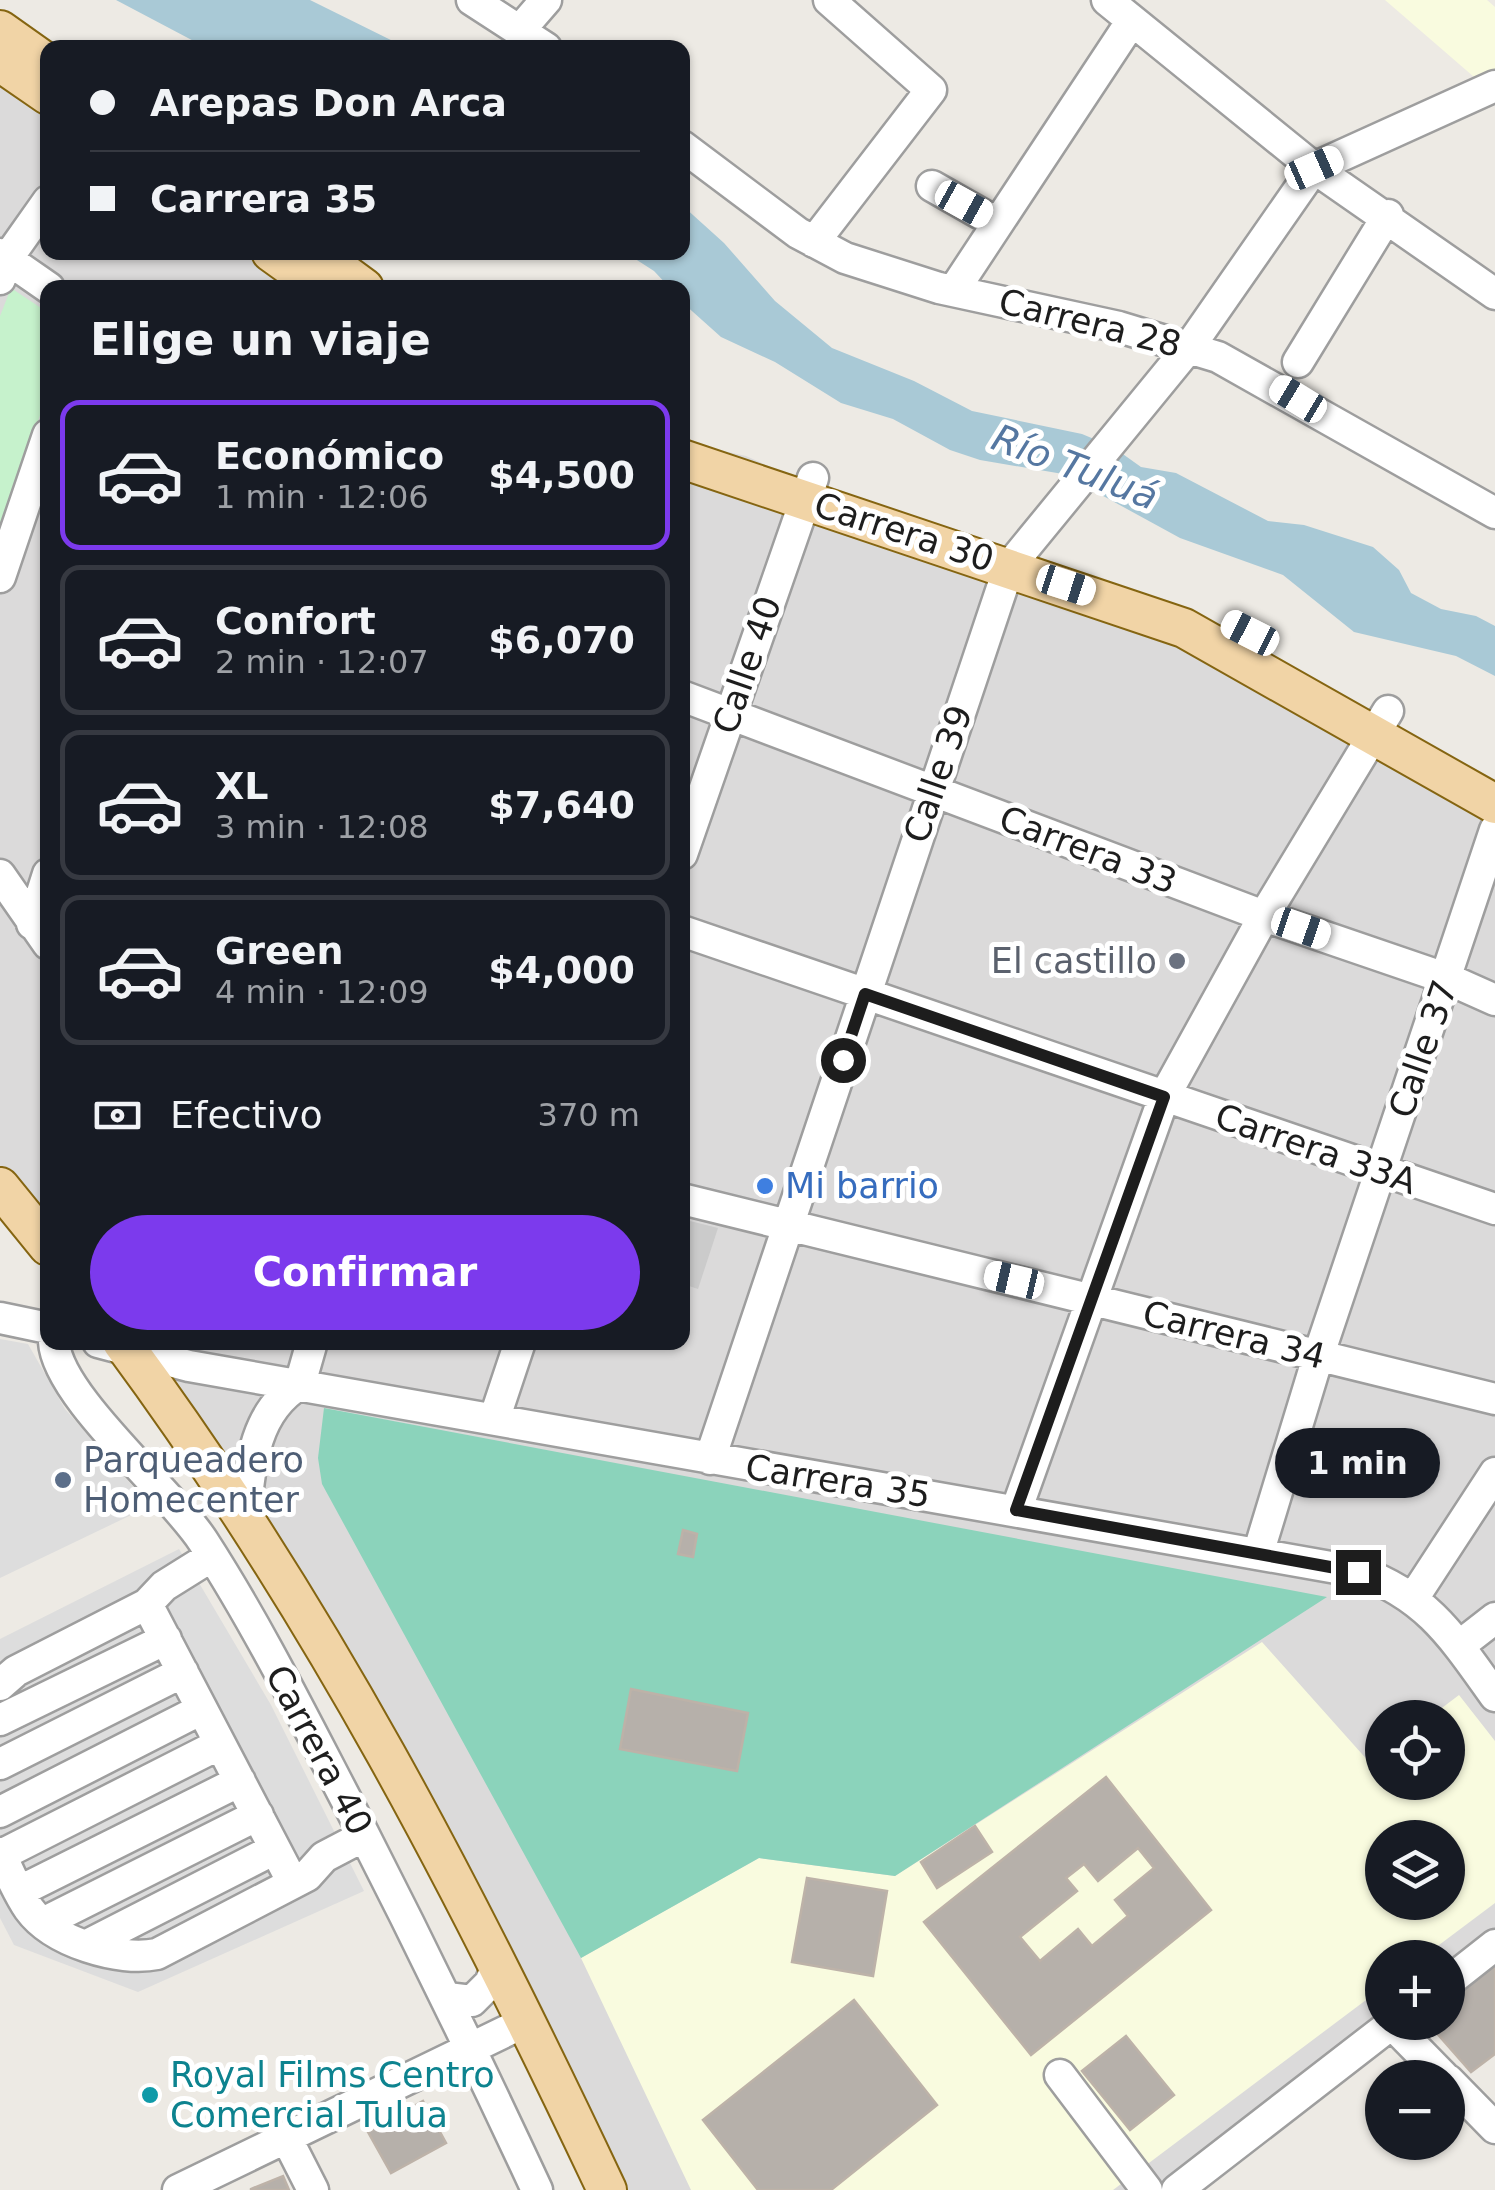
<!DOCTYPE html>
<html lang="es">
<head>
<meta charset="utf-8">
<style>
	body { margin:0; font-family:"DejaVu Sans",sans-serif; background:#242831; color:#f1f3f6; height:100vh; display:flex; flex-direction:column; font-size:38px; white-space:nowrap }
	* { box-sizing:border-box; margin:0 }
	p { font-size:32px; color:#9ea1a6 }
	.icon { flex:none; width:55px; height:55px; fill:none; stroke:currentColor; stroke-width:2; stroke-linecap:round; stroke-linejoin:round }
	.map { position:relative; flex:1; overflow:hidden }
	.sheet { position:absolute; left:40px; top:280px; width:650px; height:1070px; display:flex; flex-direction:column; background:#171b24; border-radius:20px; box-shadow:0 2px 8px #0004 }
	.sheet>* { flex:none }
	.top-card { position:absolute; left:40px; top:40px; width:650px; height:220px; border-radius:20px; box-shadow:0 2px 8px #0004; display:grid; align-content:center; height:220px; padding:0 50px; background:#171b24 }
	.buttons { position:absolute; left:1365px; top:1700px; display:grid; gap:20px }
	.buttons a { display:grid; place-items:center; width:100px; height:100px; border-radius:50%; background:#171b24; box-shadow:0 2px 8px #0004; font-size:50px }
	.end { position:absolute; width:45px; height:45px; margin:-22px; border:12px solid #1d1d1d; background:#fff; box-shadow:0 0 0 5px #fff }
	.from { border-radius:50% }
	.bubble { position:absolute; height:70px; border-radius:35px; background:#171b24; box-shadow:0 2px 8px #0004; font-size:32px; font-weight:700; line-height:70px; text-align:center }
	.car { position:absolute; width:30px; height:60px; margin:-30px -15px; border-radius:12px; box-shadow:0 0 8px 2px #0007; background:linear-gradient(#fff 24%,#345 0 40%,#fff 0 76%,#345 0 86%,#fff 0) }
	.top-card b { display:flex; align-items:center; gap:35px; height:95px; font-size:38px }
	.top-card b+b { border-top:2px solid #363941 }
	.top-card i { width:25px; height:25px; background:#f1f3f6 }
	ul { padding:0; list-style:none }
	li { display:flex; align-items:center; gap:30px; height:150px; margin:0 20px 15px; padding:0 30px; border:5px solid #363941; border-radius:20px }
	li div { flex:1 }
	li b { display:block; font-size:38px }
	li em { font-style:normal; font-weight:700 }
	li.active { border-color:#7c3aed }
	li>.icon { width:90px; height:90px; stroke-width:1.5 }
	h2 { padding:0 50px; font-size:45px; line-height:120px }
	.pay { display:flex; align-items:center; gap:25px; height:110px; padding:0 50px; font-size:38px }
	.pay p { margin-inline-start:auto }
	.cta { display:flex; gap:20px; margin-top:auto; padding:20px 50px }
	.cta a { flex:1; height:115px; border-radius:60px; background:#7c3aed; color:#fff; font-size:40px; font-weight:700; line-height:115px; text-align:center }
	.map>svg:first-child { display:block }
</style>
</head>
<body>
<div class="map">
<svg width="1495" height="2190" viewBox="0 0 1495 2190">
	<rect width="100%" height="100%" fill="#edeae4"/>
	<path fill="#dbdada" fill-rule="evenodd" d="M 0,48 L 47,79 L 48,252 L 309,253 L 343,287 L 48,288 L 47,1246 L 0,1186 Z
		M 683,442 L 746,456 L 948,547 L 1035,575 L 1495,804 L 1495,1945 L 1448,1982 L 1448,1958 L 1382,1958 L 1382,2022 L 1175,2190 L 605,2190 L 432,1835 L 119,1343 L 682,1342 ZM 1382,1718 L 1448,1718 L 1448,1782 L 1382,1782 ZM 1382,1838 L 1448,1838 L 1448,1902 L 1382,1902 Z"/>
	<path fill="#f9fbdf" fill-rule="evenodd" d="M 1385,0 L 1487,0 L 1495,7 L 1495,76 L 1481,83 Z
		M 1262,1642 L 1370,1763 L 1382,1754 L 1382,1782 L 1448,1782 L 1448,1718 L 1430,1717 L 1459,1695 L 1495,1741 L 1495,1903 L 1423,1957 L 1382,1958 L 1382,1988 L 1113,2190 L 691,2190 L 581,1958 L 759,1858 L 895,1876 ZM 1382,1838 L 1448,1838 L 1448,1902 L 1382,1902 Z"/>
	<path fill="#cbcbcb" d="M 682,1219 L 718,1228 L 698,1289 L 683,1284 Z"/>
	<path fill="#c6f2cc" d="M 11,288 L 47,312 L 48,392 L 0,531 L 0,316 Z"/>
	<path fill="#8bd3bb" d="M 324,1408 L 1327,1597 L 895,1876 L 759,1858 L 581,1958 L 322,1484 L 318,1458 Z"/>
	<path fill="#ddd" d="M 0,1339 L 28,1344 L 65,1409 L 150,1506 L 0,1578 Z
		M 179,1549 L 271,1705 L 364,1891 L 138,1992 L 14,1945 L 0,1918 L 0,1639 Z"/>
	<path fill="#a9c9d6" d="M 116,0 L 310,0 L 405,47 L 205,47 Z
		M 683,206 L 724,243 L 775,301 L 832,348 L 914,381 L 972,411 L 1082,434 L 1113,447 L 1141,467 L 1176,473 L 1268,521 L 1304,525 L 1373,547 L 1399,570 L 1411,593 L 1441,609 L 1476,616 L 1495,626 L 1495,676 L 1456,656 L 1354,632 L 1283,575 L 1180,538 L 1063,474 L 980,460 L 950,450 L 893,419 L 841,403 L 775,362 L 721,337 L 683,303 L 682,288 L 669,287 L 654,271 L 626,253 L 682,252 Z"/>
	<path fill="#b6b0aa" stroke="#bdb2a8" stroke-width="2.5" fill-rule="evenodd" d="M 683,1530 L 697,1534 L 693,1557 L 678,1554 Z
		M 631,1689 L 748,1713 L 737,1771 L 620,1749 Z
		M 1106,1777 L 1211,1910 L 1031,2055 L 924,1922 ZM 1138,1848 L 1154,1868 L 1115,1900 L 1128,1916 L 1092,1946 L 1078,1929 L 1040,1961 L 1020,1937 L 1077,1891 L 1066,1878 L 1084,1864 L 1098,1881 Z
		M 975,1826 L 992,1852 L 937,1888 L 921,1862 Z
		M 807,1878 L 887,1891 L 873,1976 L 792,1962 Z
		M 1495,1966 L 1495,2054 L 1471,2072 L 1427,2022 L 1448,2022 L 1448,2002 Z
		M 854,2000 L 937,2105 L 831,2190 L 758,2190 L 703,2120 Z
		M 1126,2036 L 1174,2095 L 1130,2130 L 1082,2071 Z
		M 423,2101 L 446,2143 L 391,2173 L 368,2132 Z
		M 283,2176 L 289,2190 L 251,2190 L 251,2189 Z"/>
	<g fill="none" stroke-linecap="round" stroke-linejoin="round">
		<g stroke="#9e9e9e" stroke-width="35">
			<path id="minor" d="M 472,0 L 546,48
				M 1107,0 L 1314,168 L 1495,294
				M 520,30 L 546,0
				M 682,146 L 798,233 L 845,258 L 939,288 L 1119,327 L 1218,357 L 1495,513
				M 932,186 L 997,223
				M 814,242 L 931,90 L 829,0
				M 0,254 L 49,288
				M 0,279 L 7,259 L 48,201
				M 954,290 L 1131,22
				M 1298,362 L 1388,215
				M 0,577 L 48,435
				M 682,696 L 1264,916 L 1448,979 L 1495,1000
				M 682,854 L 813,478
				M 0,875 L 48,944
				M 32,924 L 48,874
				M 682,931 L 1495,1209
				M 682,1199 L 1495,1399
				M 0,1318 L 48,1328
				M 54,1342 C 57,1396 170,1490 203,1541 C 258,1626 303,1717 350,1807 C 415,1934 477,2061 537,2190
				M 98,1342 L 189,1366 L 1359,1572 C 1428,1596 1454,1639 1495,1696
				M 495,1417 L 520,1342
				M 710,1459 L 1009,567 L 1190,346 L 1314,168 L 1495,86
				M 1016,1511 L 1164,1097 L 1264,916 L 1388,711
				M 245,1516 C 250,1467 254,1411 300,1384 L 312,1342
				M 1258,1554 L 1318,1357 L 1495,830
				M 1414,1597 L 1495,1473
				M 147,1604 L 293,1883
				M 1459,1646 L 1495,1618
				M 0,1685 L 16,1671 L 147,1604 L 164,1586 L 212,1556
				M 0,1720 L 166,1639
				M 0,1764 L 183,1672
				M 0,1812 L 202,1709
				M 0,1853 C 9,1871 17,1892 29,1909 C 53,1942 119,1962 157,1954 L 307,1876 L 324,1857 L 364,1836
				M 1,1855 L 220,1744
				M 20,1891 L 240,1781
				M 43,1923 L 258,1815
				M 89,1944 L 275,1849
				M 1448,1982 L 1495,1945
				M 447,1998 L 472,2001 L 490,1983 L 498,1963
				M 1392,2024 L 1445,2078
				M 1060,2075 L 1147,2190
				M 1448,2080 L 1495,2128
				M 286,2137 L 313,2190
				M 178,2190 L 527,2021
				M 1177,2190 L 1394,2022"/>
		</g>
		<g stroke="#856511" stroke-width="42">
			<path id="major" d="M 0,30 L 48,64
				M 0,62 L 48,95
				M 271,252 L 321,288
				M 315,252 L 364,288
				M 682,459 L 1184,628 L 1495,804
				M 0,1187 L 48,1246
				M 122,1342 C 321,1611 465,1889 607,2190"/>
		</g>
		<use href="#minor" stroke="#fff" stroke-width="30"/>
		<use href="#major" stroke="#f1d4a6" stroke-width="38"/>
	</g>
	<g fill="none" stroke-linecap="round" stroke-linejoin="round">
		<path stroke="#1d1d1d" stroke-width="12" d="M 843,1060 L 865,994 L 1164,1097 L 1016,1510 L 1358,1572"/>
	</g>
	<circle fill="#6b7280" stroke="#fff" stroke-width="4" cx="1177" cy="961" r="10"/>
	<circle fill="#3f7fe0" stroke="#fff" stroke-width="4" cx="765" cy="1186" r="10"/>
	<circle fill="#5c6f8a" stroke="#fff" stroke-width="4" cx="63" cy="1480" r="10"/>
	<circle fill="#0f9aa8" stroke="#fff" stroke-width="4" cx="150" cy="2095" r="10"/>
	<g text-anchor="middle" dominant-baseline="central" stroke-width="10" stroke-linejoin="round" paint-order="stroke">
		<g font-size="35" fill="#1d1d1d" stroke="#fff">
			<text transform="translate(1090 323) rotate(14)">Carrera 28</text>
			<text transform="translate(904 532) rotate(18)">Carrera 30</text>
			<text transform="translate(747 665) rotate(-71)">Calle 40</text>
			<text transform="translate(938 774) rotate(-71)">Calle 39</text>
			<text transform="translate(1088 850) rotate(21)">Carrera 33</text>
			<text transform="translate(1423 1049) rotate(-71)">Calle 37</text>
			<text transform="translate(1316 1149) rotate(19)">Carrera 33A</text>
			<text transform="translate(1234 1335) rotate(14)">Carrera 34</text>
			<text transform="translate(838 1481) rotate(9)">Carrera 35</text>
			<text transform="translate(319 1750) rotate(62)">Carrera 40</text>
		</g>
		<g font-size="35" fill="#5b616d" stroke="#fff" text-anchor="end">
			<text x="1157" y="961">El castillo</text>
		</g>
		<g font-size="35" fill="#366cbe" stroke="#fff" text-anchor="start">
			<text x="785" y="1186">Mi barrio</text>
		</g>
		<g font-size="35" fill="#4e5e75" stroke="#fff" text-anchor="start">
			<text x="83" y="1460">Parqueadero<tspan x="83" dy="40">Homecenter</tspan></text>
		</g>
		<g font-size="35" fill="#0d838f" stroke="#fff" text-anchor="start">
			<text x="170" y="2075">Royal Films Centro<tspan x="170" dy="40">Comercial Tulua</tspan></text>
		</g>
		<g font-size="38" font-style="italic" fill="#5577a1" stroke="#fff">
			<text transform="translate(1075 467) rotate(21)">Río Tuluá</text>
		</g>
	</g>
</svg>
<div class="buttons">
<a><svg class="icon" aria-label="locate" viewBox="0 0 24 24"><circle cx="12" cy="12" r="6"/><path d="M12 2v4M12 18v4M2 12h4M18 12h4"/></svg></a>
<a><svg class="icon" aria-label="layers" viewBox="0 0 24 24"><path d="M12 4l9 5-9 5-9-5zM3 14l9 5 9-5"/></svg></a>
<a>+</a>
<a>−</a>
</div>
<i class="end from" style="left:843px;top:1060px"></i>
<i class="end" style="left:1358px;top:1572px"></i>
<div class="bubble" style="left:1275px;top:1428px;width:165px">1 min</div>
<i class="car" style="left:1314px;top:168px;rotate:66deg"></i>
<i class="car" style="left:964px;top:204px;rotate:119deg"></i>
<i class="car" style="left:1298px;top:399px;rotate:301deg"></i>
<i class="car" style="left:1066px;top:585px;rotate:108deg"></i>
<i class="car" style="left:1250px;top:633px;rotate:297deg"></i>
<i class="car" style="left:1301px;top:928px;rotate:109deg"></i>
<i class="car" style="left:1014px;top:1280px;rotate:283deg"></i>
<div class="top-card">
<b><i class="from"></i>Arepas Don Arca</b>
<b><i></i>Carrera 35</b>
</div>
<section class="sheet">
<h2>Elige un viaje</h2>
<ul>
<li class="active"><svg class="icon" aria-label="car" viewBox="0 0 24 24"><path d="M5 17H2v-5l4-1 3-4h7l3 4 3 1v5h-3M9 17h6M6 11h13"/><circle cx="7" cy="17" r="2"/><circle cx="17" cy="17" r="2"/></svg><div><b>Económico</b><p>1 min · 12:06</p></div><em>$4,500</em></li>
<li><svg class="icon" aria-label="car" viewBox="0 0 24 24"><path d="M5 17H2v-5l4-1 3-4h7l3 4 3 1v5h-3M9 17h6M6 11h13"/><circle cx="7" cy="17" r="2"/><circle cx="17" cy="17" r="2"/></svg><div><b>Confort</b><p>2 min · 12:07</p></div><em>$6,070</em></li>
<li><svg class="icon" aria-label="car" viewBox="0 0 24 24"><path d="M5 17H2v-5l4-1 3-4h7l3 4 3 1v5h-3M9 17h6M6 11h13"/><circle cx="7" cy="17" r="2"/><circle cx="17" cy="17" r="2"/></svg><div><b>XL</b><p>3 min · 12:08</p></div><em>$7,640</em></li>
<li><svg class="icon" aria-label="car" viewBox="0 0 24 24"><path d="M5 17H2v-5l4-1 3-4h7l3 4 3 1v5h-3M9 17h6M6 11h13"/><circle cx="7" cy="17" r="2"/><circle cx="17" cy="17" r="2"/></svg><div><b>Green</b><p>4 min · 12:09</p></div><em>$4,000</em></li>
</ul>
<div class="pay"><svg class="icon" aria-label="cash" viewBox="0 0 24 24"><path d="M3 7h18v10H3z"/><circle cx="12" cy="12" r="2"/></svg>Efectivo<p>370 m</p></div>
<div class="cta"><a>Confirmar</a></div>
</section>
</div>
</body>
</html>
